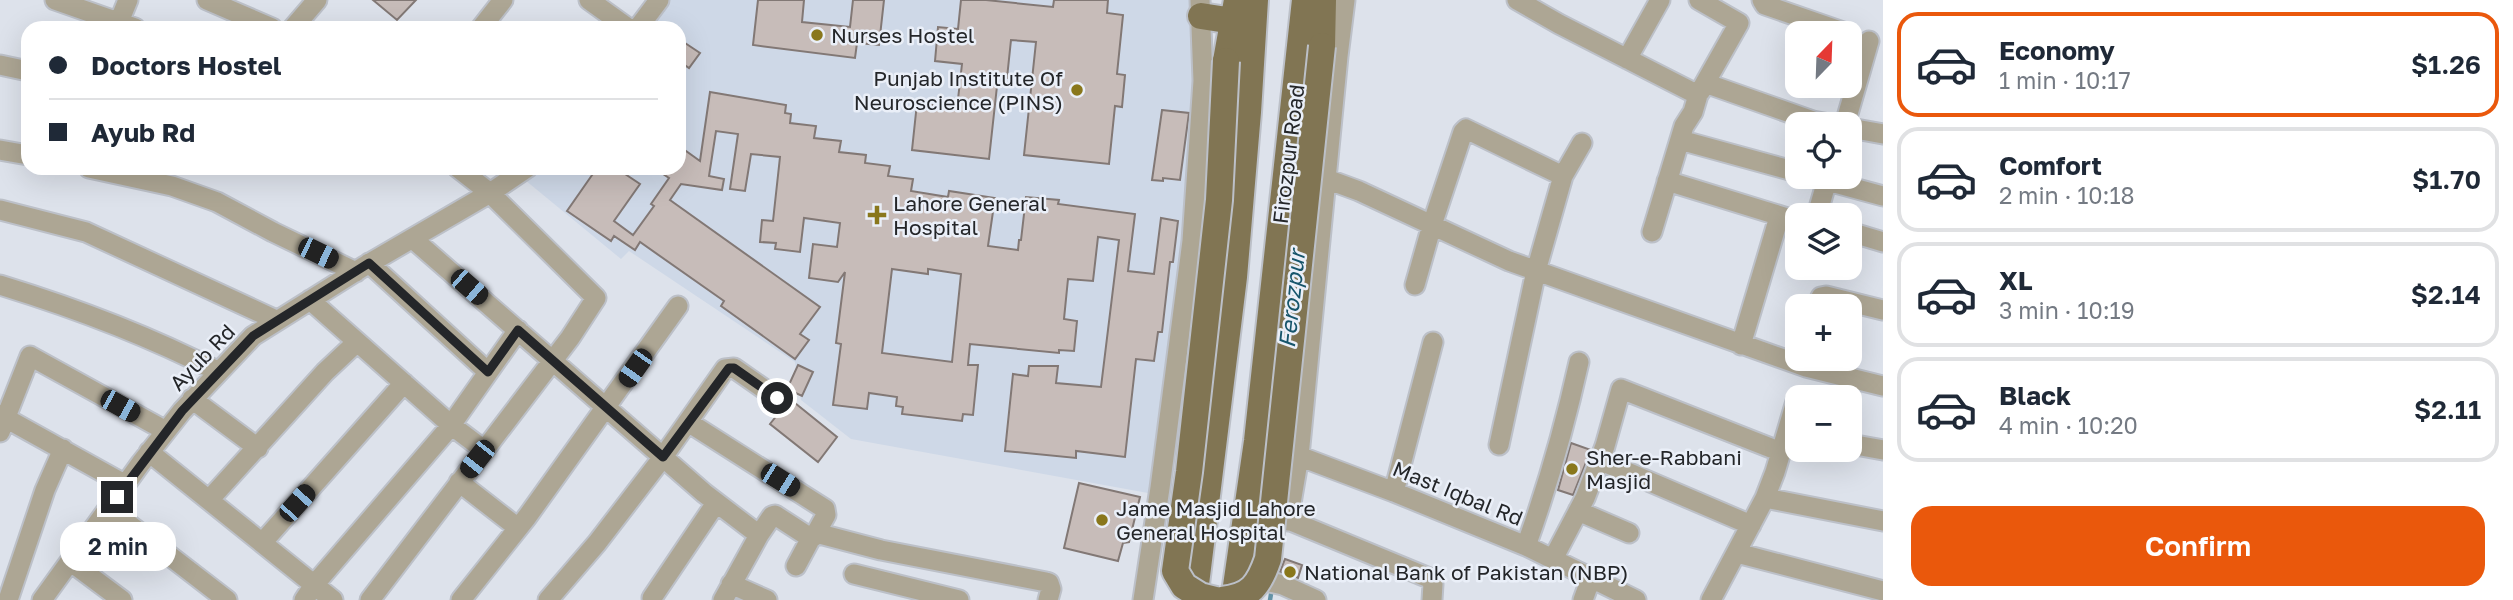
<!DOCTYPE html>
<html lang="en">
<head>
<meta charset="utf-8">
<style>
	body { margin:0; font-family:"Golos Text",sans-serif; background:#f6f6f7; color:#1f2937; height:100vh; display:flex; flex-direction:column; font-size:26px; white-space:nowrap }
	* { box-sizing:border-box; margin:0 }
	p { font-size:23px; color:#747a83 }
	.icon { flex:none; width:38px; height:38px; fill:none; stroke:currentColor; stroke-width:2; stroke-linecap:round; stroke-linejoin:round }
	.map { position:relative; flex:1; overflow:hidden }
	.drawer { display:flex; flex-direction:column; background:#fff; width:630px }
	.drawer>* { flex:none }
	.banner { position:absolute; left:21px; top:21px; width:665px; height:154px; border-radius:21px; box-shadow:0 7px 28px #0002; display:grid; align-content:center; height:154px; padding:0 28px; background:#fff }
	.needle { width:46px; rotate:23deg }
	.controls { position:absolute; left:1785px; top:21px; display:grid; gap:14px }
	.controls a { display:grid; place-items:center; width:77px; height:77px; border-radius:14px; background:#fff; box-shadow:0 7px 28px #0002; font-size:35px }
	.end { position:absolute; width:32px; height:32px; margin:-16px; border:9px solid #242629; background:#fff; box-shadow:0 0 0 4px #fff }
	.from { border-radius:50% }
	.bubble { position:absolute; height:49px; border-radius:21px; background:#fff; box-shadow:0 7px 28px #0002; font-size:23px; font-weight:600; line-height:49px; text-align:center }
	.car { position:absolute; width:21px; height:42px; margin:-21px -10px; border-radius:9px; box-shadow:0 0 5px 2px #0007; background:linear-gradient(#222 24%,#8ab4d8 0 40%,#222 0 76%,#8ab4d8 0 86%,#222 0) }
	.banner b { display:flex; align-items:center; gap:24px; height:66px; font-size:26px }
	.banner b+b { border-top:2px solid #e0e1e3 }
	.banner i { width:18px; height:18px; background:#1f2937 }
	ul { padding:12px 0 0; list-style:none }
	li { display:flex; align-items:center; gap:21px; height:105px; margin:0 14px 10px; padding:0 14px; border:4px solid #e0e1e3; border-radius:21px }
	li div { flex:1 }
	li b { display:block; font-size:26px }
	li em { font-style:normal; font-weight:600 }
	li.current { border-color:#ea580c }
	li>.icon { width:63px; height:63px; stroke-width:1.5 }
	.action { display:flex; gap:14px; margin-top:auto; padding:14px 28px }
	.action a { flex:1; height:80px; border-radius:21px; background:#ea580c; color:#fff; font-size:28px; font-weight:600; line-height:80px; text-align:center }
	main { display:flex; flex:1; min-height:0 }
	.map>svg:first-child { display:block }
</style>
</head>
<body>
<main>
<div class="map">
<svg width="1883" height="600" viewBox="0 0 1883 600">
	<rect width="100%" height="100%" fill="#dde2eb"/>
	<path fill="#ced8e7" d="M 662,0 L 1210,0 L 1198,122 L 1162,437 L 1148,493 L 851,439 L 801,400 L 795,362 L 629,251 L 621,259 L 525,180 L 534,168 L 679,168 L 679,28 L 641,28 Z"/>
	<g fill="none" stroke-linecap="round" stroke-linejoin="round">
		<path stroke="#6392a6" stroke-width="4.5" d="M 1270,600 L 1272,588"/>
	</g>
	<path fill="#c7bcb9" stroke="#827875" stroke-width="2" fill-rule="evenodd" d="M 373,0 L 416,0 L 397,20 Z
		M 758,0 L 804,0 L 802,22 L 850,27 L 853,0 L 884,0 L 879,45 L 857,43 L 855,58 L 753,45 Z
		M 961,0 L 986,0 L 1053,7 L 1054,0 L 1108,0 L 1107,13 L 1123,15 L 1117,74 L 1125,75 L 1122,107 L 1115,106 L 1109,164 L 1024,155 L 1036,42 L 1011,40 L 1007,78 L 998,77 L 989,159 L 912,150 L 917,103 L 957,108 L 962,64 L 935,61 L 938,27 L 958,29 Z
		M 679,39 L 700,53 L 689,68 L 679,61 Z
		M 710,92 L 786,105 L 785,113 L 791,114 L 790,123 L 816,126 L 814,138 L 841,141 L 839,152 L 866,155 L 865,163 L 890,166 L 888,176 L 913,179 L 911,191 L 948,197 L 949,191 L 995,198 L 988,246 L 1018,250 L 1019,240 L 1021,240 L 1026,197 L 1059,200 L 1058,204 L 1135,214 L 1128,271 L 1154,274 L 1161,218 L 1178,221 L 1173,262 L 1170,262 L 1162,332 L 1158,332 L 1154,361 L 1136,359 L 1125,457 L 1076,451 L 1076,458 L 1005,451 L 1013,374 L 1028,376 L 1029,366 L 1058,366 L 1056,383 L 1101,387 L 1119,240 L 1098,237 L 1093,281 L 1068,279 L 1064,319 L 1077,321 L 1074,351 L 1059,350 L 1059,353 L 970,344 L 968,365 L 978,365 L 973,415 L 963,414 L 962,421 L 902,414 L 903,407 L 896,406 L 897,397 L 869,393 L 867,409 L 833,405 L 841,344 L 836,343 L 845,272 L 838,282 L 809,278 L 813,244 L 837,247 L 840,223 L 804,218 L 800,252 L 775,249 L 776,243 L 760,242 L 762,220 L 773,221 L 780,157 L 751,154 L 745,191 L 730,189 L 738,134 L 716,131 L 709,176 L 724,179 L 722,190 L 681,184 L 670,200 L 820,307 L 800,334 L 809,340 L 795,359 L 721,306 L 724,301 L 640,242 L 635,250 L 614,236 L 611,241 L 567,211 L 597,168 L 616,168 L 640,184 L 614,221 L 633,235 L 654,206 L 651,204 L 669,178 L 654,168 L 679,168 L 679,146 L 700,161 ZM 892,269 L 928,274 L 928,269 L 961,274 L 952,362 L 882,353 Z
		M 1162,110 L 1189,113 L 1180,180 L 1163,178 L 1163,181 L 1152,180 Z
		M 798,365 L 813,372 L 802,396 L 787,389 Z
		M 790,399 L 837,437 L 818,462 L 770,424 Z
		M 1571,443 L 1591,450 L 1573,495 L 1558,490 Z
		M 1079,483 L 1140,497 L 1129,542 L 1123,543 L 1118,561 L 1064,548 Z
		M 1285,559 L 1302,565 L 1298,578 L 1280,572 Z"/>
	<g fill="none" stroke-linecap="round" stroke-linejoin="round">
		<g stroke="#bcc0c8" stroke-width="23">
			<path id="minor" d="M 55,0 L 135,28
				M 207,0 L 272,28
				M 589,0 L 628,28
				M 1517,0 L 1559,24 L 1698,95 L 1693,112 L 1684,126 L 1652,232
				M 1699,0 L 1739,23 L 1700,92
				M 1762,0 L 1765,5 L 1846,33
				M 119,22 L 128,0
				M 293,28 L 317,0
				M 481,28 L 503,0
				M 638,28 L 659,0
				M 1627,59 L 1660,0
				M 0,65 L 28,71
				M 1705,83 L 1813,121 L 1829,124
				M 1845,124 L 1869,41
				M 1850,128 L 1883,134
				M 1680,140 L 1797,172
				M 0,150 L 28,155
				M 89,168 L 172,186 L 217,202 L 273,232 L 356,272
				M 1297,173 L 1321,177 L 1359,191 L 1509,261 L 1806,367 L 1883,386
				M 1813,177 L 1883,196
				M 1667,181 L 1797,221
				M 0,210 L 86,232 L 276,320
				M 1817,215 L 1828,177
				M 1850,232 L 1883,242
				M 413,239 L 704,493 L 759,535 L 772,516 L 775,515 L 809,537 L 813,537 L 816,533
				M 369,263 L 488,372
				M 0,285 C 75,308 147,335 217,371
				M 1415,285 L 1432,225 L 1463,132 L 1466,129 L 1563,176
				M 310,300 L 451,425 L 484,450
				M 1817,306 L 1821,297 L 1826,296 L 1883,310
				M 1741,345 L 1779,217
				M 192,399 L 258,448
				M 0,415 L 126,485
				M 688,422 L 825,509 L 826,515 L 816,533 L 881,550 L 1046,582 L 1049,583 L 1051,589 L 1048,600
				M 0,432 L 30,356 L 166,431
				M 1850,444 L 1883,450
				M 1499,445 L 1536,271 L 1563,176 L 1582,143
				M 149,452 L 333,600
				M 1288,452 L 1394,492 L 1526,546 L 1636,600
				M 1599,460 L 1751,525
				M 459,482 L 518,528
				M 1394,492 L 1433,342
				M 1765,498 L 1883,521
				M 209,500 L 325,372 L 357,342
				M 109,509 L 227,600
				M 1578,511 L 1629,533
				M 1276,518 L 1291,521 L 1429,578 L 1433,584 L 1432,600
				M 1288,521 L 1299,456 L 1338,56 L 1345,0
				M 262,543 L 404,383
				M 1526,546 C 1548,485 1565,425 1579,362
				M 1737,553 L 1883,591
				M 1553,559 L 1585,498 L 1605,446 L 1621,389 L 1781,452
				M 71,562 L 122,600
				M 796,566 L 811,538
				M 854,574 L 959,600
				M 1249,577 L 1283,585 L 1316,600
				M 731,584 L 767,600
				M 652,598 L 716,503
				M 8,600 L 45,490 L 63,449
				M 42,600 L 141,463 L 182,411 L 253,336 L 363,267 L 490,193 L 527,168
				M 304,600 L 314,585 L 449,428 L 518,330
				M 370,600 L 570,338 L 596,298 L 490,193 L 458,168
				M 461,600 L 527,517 L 678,306
				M 548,600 L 597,543 L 663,457 L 725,369 L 734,368 L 777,398
				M 723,600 L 759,535
				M 1143,600 L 1160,488 L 1192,241 L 1203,81 L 1200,0
				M 1583,600 L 1591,578
				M 1711,600 L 1765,498 L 1775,472 L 1797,398"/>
		</g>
		<g stroke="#bcc0c8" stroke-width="30">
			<path id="major" d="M 1201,16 L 1233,21
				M 1322,46 L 1323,0
				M 1226,61 L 1237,0
				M 1194,600 L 1234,277 L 1248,112 L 1255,0
				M 1234,600 L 1257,441 L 1305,0"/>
		</g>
		<use href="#minor" stroke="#ada694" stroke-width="19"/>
		<use href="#major" stroke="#817553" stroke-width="26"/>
		<g stroke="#bcc0c8" stroke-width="30" stroke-linecap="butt">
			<path id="major-bridge" d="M 1216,600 L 1200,596 L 1184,586 L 1175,571 L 1189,472 L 1219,200 L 1226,61
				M 1222,600 C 1251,597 1259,585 1268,559 L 1322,46"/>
		</g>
		<use href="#major-bridge" stroke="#817553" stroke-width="26"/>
	</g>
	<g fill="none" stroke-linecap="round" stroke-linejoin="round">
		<path stroke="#242629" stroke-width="9" d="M 117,497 L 182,411 L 253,336 L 369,263 L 488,372 L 518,330 L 663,457 L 729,368 L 734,368 L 777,398"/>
	</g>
	<g fill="#89771c" stroke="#eaeff8" stroke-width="2.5">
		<circle cx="817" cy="35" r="7"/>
		<circle cx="1077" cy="90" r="7"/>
		<path d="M873.5 204.5h7v7h7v7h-7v7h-7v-7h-7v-7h7z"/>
		<circle cx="1572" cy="469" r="7"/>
		<circle cx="1102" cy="520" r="7"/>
		<circle cx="1290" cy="572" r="7"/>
	</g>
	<g text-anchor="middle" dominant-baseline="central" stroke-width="5" stroke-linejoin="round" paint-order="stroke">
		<g font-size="21" fill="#242629" stroke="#eaeff8" text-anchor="start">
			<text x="831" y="35">Nurses Hostel</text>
			<text x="1063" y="78" text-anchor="end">Punjab Institute Of<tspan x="1063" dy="24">Neuroscience (PINS)</tspan></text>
			<text x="893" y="203">Lahore General<tspan x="893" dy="24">Hospital</tspan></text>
			<text x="1586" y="457">Sher-e-Rabbani<tspan x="1586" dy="24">Masjid</tspan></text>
			<text x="1116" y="508">Jame Masjid Lahore<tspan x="1116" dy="24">General Hospital</tspan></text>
			<text x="1304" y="572">National Bank of Pakistan (NBP)</text>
		</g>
		<g font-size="21" fill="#242629" stroke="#eaeff8">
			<text transform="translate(1288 154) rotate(-83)">Firozpur Road</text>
			<text transform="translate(202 357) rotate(-46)">Ayub Rd</text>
			<text transform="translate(1458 493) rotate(22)">Mast Iqbal Rd</text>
		</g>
		<g font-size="23" font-style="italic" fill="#16556b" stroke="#eaeff8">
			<text transform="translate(1291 299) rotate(-84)">Ferozpur</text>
		</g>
	</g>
</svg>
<div class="controls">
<a><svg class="needle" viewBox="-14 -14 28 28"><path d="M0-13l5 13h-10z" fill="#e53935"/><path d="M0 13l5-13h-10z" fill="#747a83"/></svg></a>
<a><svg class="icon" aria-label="locate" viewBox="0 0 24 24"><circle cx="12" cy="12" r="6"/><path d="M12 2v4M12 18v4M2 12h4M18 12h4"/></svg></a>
<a><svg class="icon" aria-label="layers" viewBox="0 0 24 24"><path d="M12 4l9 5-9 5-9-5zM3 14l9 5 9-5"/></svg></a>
<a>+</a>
<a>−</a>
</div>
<i class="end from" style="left:777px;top:398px"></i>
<i class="end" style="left:117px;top:497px"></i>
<div class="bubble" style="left:60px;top:522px;width:116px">2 min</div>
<i class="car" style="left:318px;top:253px;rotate:116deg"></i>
<i class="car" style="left:469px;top:287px;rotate:131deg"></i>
<i class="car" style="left:635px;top:368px;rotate:215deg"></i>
<i class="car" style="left:120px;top:406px;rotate:119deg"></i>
<i class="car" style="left:477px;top:459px;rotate:218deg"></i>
<i class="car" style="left:780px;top:480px;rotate:122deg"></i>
<i class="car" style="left:297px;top:503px;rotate:42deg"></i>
<div class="banner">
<b><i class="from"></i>Doctors Hostel</b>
<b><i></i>Ayub Rd</b>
</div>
</div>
<section class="drawer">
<ul>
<li class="current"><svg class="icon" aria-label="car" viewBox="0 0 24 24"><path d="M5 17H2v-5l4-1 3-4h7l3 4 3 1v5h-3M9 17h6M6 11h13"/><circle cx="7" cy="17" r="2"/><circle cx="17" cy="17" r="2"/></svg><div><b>Economy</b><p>1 min · 10:17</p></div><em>$1.26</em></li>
<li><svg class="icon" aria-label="car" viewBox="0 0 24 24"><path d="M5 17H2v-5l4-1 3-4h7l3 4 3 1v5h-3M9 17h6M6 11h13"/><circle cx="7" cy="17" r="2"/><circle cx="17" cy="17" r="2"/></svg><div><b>Comfort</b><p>2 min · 10:18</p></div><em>$1.70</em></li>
<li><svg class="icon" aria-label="car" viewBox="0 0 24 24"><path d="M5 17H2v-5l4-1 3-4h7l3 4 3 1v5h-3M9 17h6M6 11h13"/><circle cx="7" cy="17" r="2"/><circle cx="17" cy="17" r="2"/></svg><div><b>XL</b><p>3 min · 10:19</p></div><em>$2.14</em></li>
<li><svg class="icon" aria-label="car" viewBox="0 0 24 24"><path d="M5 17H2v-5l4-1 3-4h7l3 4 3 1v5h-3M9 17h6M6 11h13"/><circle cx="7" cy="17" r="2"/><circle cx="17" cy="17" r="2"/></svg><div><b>Black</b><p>4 min · 10:20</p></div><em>$2.11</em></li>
</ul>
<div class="action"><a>Confirm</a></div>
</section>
</main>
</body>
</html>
